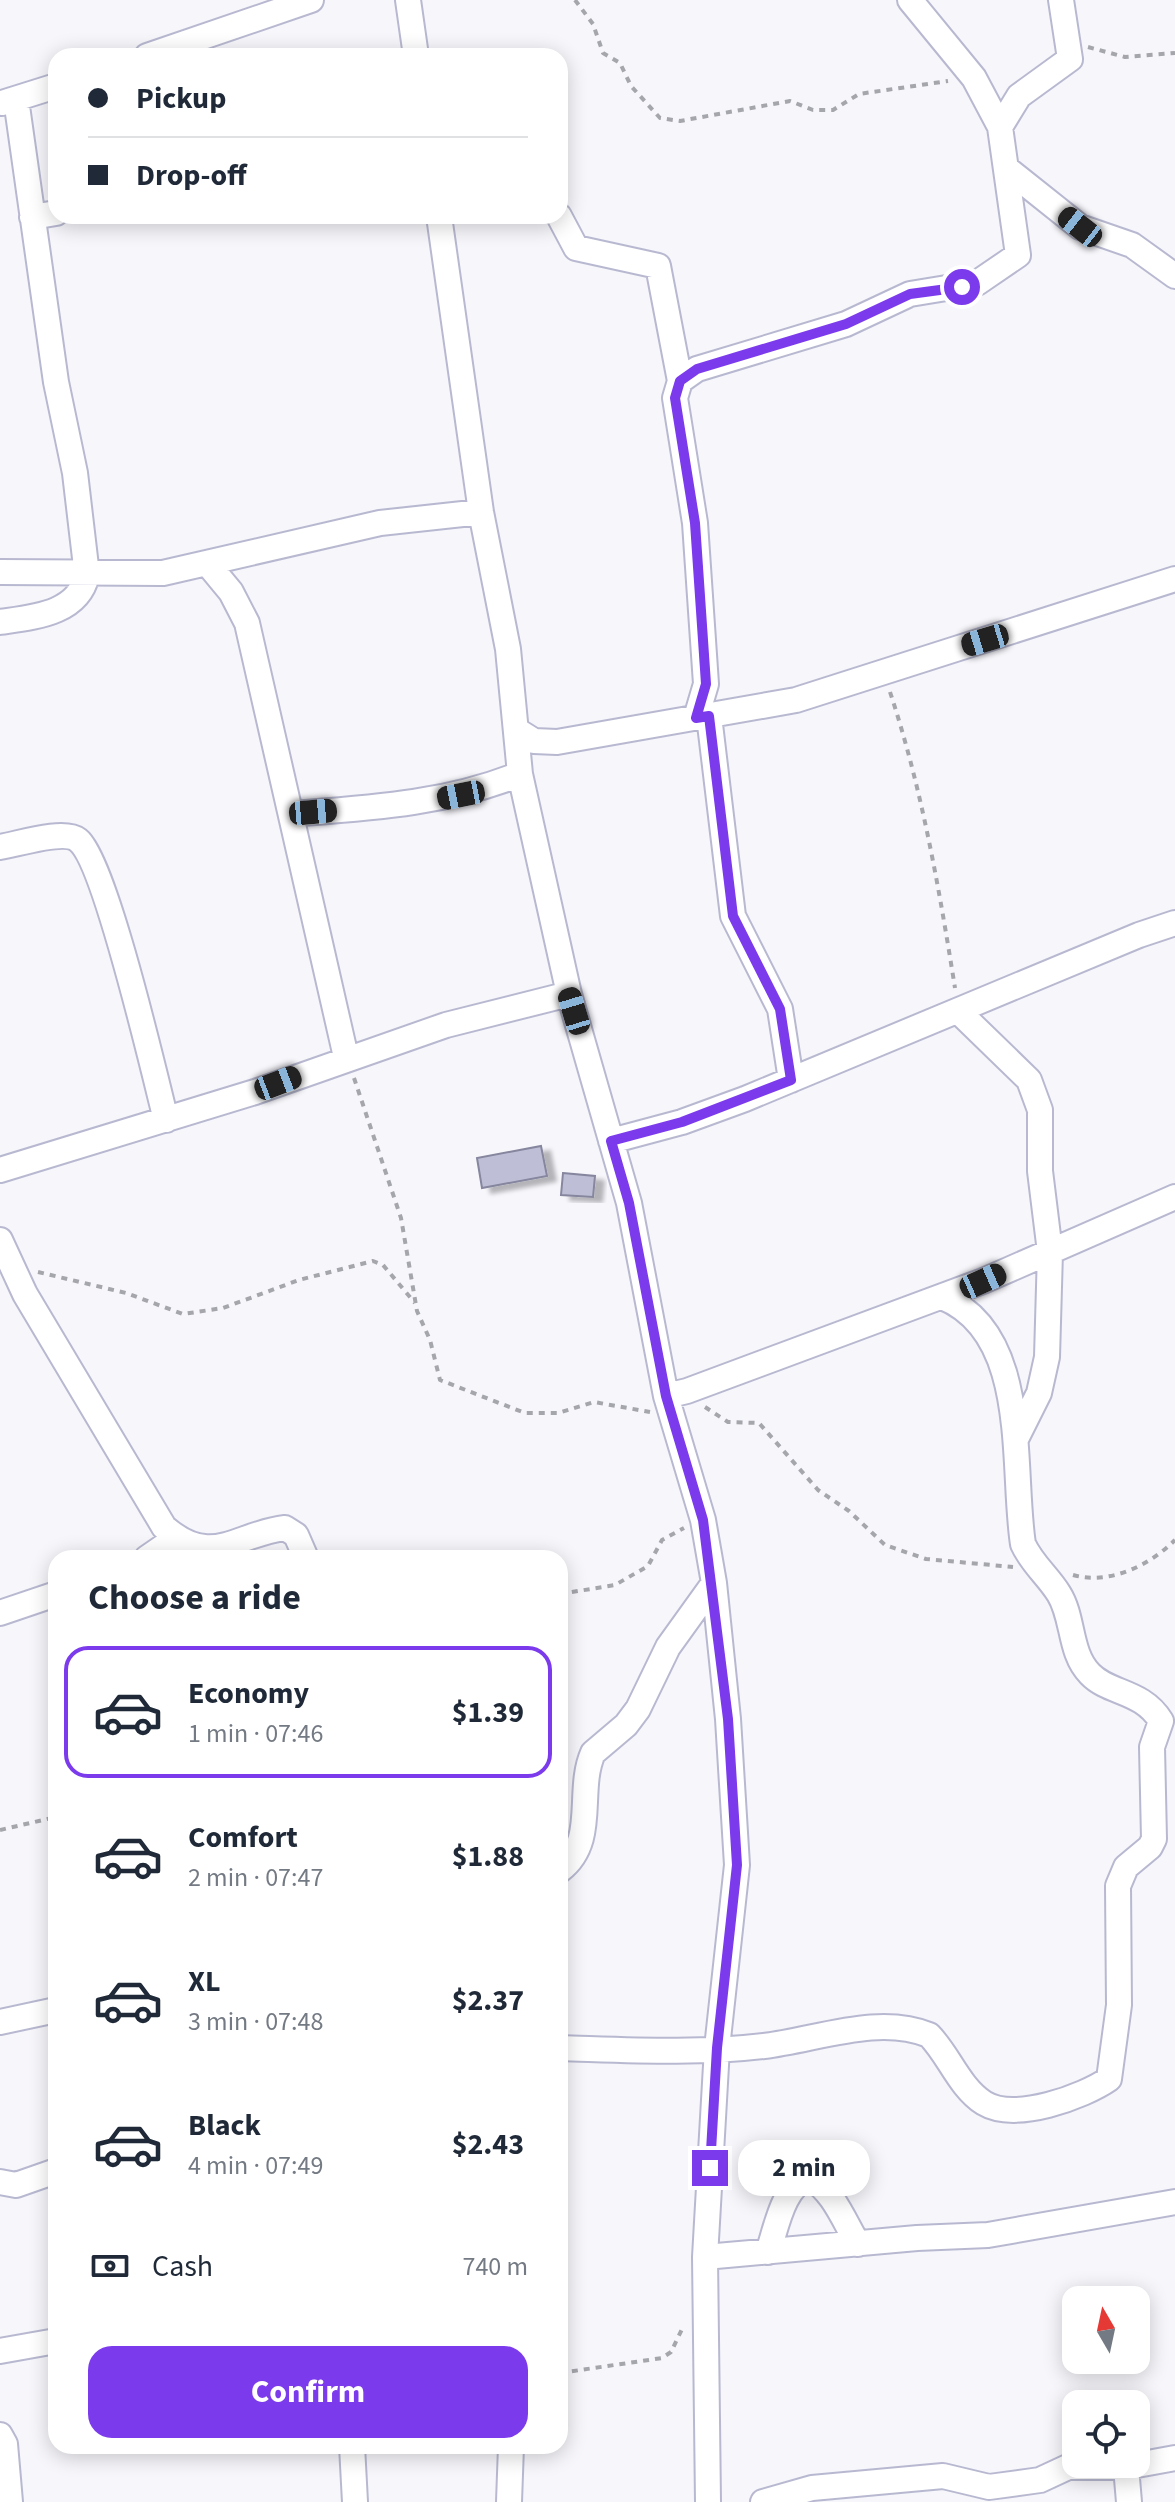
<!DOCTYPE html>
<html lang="en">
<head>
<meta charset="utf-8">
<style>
	body { margin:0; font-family:"Source Sans 3",sans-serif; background:#f2f2f3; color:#1f2937; height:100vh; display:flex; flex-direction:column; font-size:30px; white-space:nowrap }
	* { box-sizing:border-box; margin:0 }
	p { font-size:26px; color:#747a83 }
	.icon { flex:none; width:44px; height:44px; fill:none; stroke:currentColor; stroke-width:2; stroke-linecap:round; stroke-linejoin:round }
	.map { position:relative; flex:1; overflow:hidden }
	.panel { position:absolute; left:48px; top:1550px; width:520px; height:904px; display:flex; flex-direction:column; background:#fff; border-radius:24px; box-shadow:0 4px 20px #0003 }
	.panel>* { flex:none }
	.banner { position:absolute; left:48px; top:48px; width:520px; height:176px; border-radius:24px; box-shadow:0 4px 20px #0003; display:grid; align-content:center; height:176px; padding:0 40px; background:#fff }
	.needle { width:52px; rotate:351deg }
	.buttons { position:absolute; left:1062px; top:2286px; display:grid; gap:16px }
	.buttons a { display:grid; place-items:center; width:88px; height:88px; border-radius:16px; background:#fff; box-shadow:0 4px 20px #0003; font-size:40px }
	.end { position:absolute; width:36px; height:36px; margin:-18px; border:10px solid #7c3aed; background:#fff; box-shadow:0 0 0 4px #fff }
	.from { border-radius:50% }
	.bubble { position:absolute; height:56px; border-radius:24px; background:#fff; box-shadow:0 4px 20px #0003; font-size:26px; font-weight:700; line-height:56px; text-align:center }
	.car { position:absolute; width:24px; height:48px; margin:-24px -12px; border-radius:10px; box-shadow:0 0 6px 2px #0007; background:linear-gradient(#222 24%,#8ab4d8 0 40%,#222 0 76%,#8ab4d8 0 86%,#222 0) }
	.banner b { display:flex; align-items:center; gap:28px; height:76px; font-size:30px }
	.banner b+b { border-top:2px solid #e0e1e3 }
	.banner i { width:20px; height:20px; background:#1f2937 }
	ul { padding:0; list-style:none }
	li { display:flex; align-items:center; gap:24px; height:132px; margin:0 16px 12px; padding:0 24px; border:4px solid transparent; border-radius:24px }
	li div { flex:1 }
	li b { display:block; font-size:30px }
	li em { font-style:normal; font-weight:700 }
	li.on { border-color:#7c3aed }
	li>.icon { width:72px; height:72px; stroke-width:1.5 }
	h2 { padding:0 40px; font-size:36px; line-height:96px }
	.pay { display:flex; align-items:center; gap:20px; height:88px; padding:0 40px; font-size:30px }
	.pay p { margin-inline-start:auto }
	.cta { display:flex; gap:16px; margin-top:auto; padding:16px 40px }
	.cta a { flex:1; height:92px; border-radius:24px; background:#7c3aed; color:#fff; font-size:32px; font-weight:700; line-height:92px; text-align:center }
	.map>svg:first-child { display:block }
</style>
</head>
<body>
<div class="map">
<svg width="1175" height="2502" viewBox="0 0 1175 2502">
	<defs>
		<filter id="shadow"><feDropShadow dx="9" dy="5" stdDeviation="2" flood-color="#0004"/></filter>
	</defs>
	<rect width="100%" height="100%" fill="#f6f6fb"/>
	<path fill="#bebfd7" stroke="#86879e" stroke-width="2" filter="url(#shadow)" d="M 541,1146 L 547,1176 L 482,1188 L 477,1158 Z
		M 563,1173 L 595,1176 L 593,1197 L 561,1195 Z"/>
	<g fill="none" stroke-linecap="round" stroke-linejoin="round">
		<g stroke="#b8b9d1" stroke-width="28">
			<path id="minor" d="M 408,0 L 416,56
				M 910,0 L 974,78 L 1000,127
				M 147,56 L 311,0
				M 2,103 L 56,86
				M 1006,168 L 1080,227 L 1132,245 L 1175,276
				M 439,216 L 481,512 L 508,649 L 520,774 L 569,994 L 629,1203 L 666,1396 L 703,1520 L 714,1583 L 728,1719 L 737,1865 L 717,2048 L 705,2257 L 708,2502
				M 559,216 L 576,248 L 658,266 L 680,381
				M 32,217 L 56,213
				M 207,563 L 231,592 L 247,623 L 346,1057
				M 0,572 L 163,573 L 380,523 L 481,512
				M 0,622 C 34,617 78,614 87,575 L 75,473 L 56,382 L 16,99
				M 709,716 L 733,916 L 780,1009 L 791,1080
				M 696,718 L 706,684 L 695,523 L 675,398 L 680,381 L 697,369 L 846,324 L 910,294 L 977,283 L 1018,255 L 1000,127 L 1019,96 L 1070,59 L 1061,0
				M 518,731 L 534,741 L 557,742 L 796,700 L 1175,579
				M 291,814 C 370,808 445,804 520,774
				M 0,847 C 18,844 64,829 78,840 C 105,861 155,1076 166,1120
				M 959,1012 L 1029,1080 L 1040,1110 L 1040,1171 L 1050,1252 L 1047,1357 L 1039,1393 L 1017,1437
				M 611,1141 L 682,1122 L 745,1099 L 1139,935 L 1175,923
				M 0,1170 L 255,1092 L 446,1025 L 569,994
				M 0,1240 L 25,1294 L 164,1527 C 212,1569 235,1534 285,1528 L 296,1535 L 306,1558
				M 666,1396 L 687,1391 L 983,1281 L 1175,1197
				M 147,1558 L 176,1538
				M 0,1613 L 56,1594
				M 560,1870 C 598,1841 576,1791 593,1753 L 626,1725 L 638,1709 L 668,1647 L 714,1583
				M 0,2022 L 56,2010
				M 560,2048 C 628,2050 697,2054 764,2046 C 816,2040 878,2014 929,2035 C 949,2055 959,2087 984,2103 C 1015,2122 1083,2097 1109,2079 L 1119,2005 L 1118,1886 L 1126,1867 L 1150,1847 L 1154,1839 L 1152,1747 L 1161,1721 C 1142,1690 1109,1694 1090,1674 C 1069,1653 1074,1618 1059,1594 C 1048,1576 1032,1564 1023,1544 C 1011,1467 1031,1333 942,1297
				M 0,2182 L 16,2185 L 56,2171
				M 768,2252 C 776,2230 783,2183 810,2178 C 833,2190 845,2223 858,2244
				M 705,2257 L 917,2238 L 988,2235 L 1175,2202
				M 0,2351 L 56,2341
				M 0,2435 L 5,2444 L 10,2502
				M 352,2446 L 355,2502
				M 1126,2467 L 1129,2502
				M 509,2502 L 511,2446
				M 763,2502 L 812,2488 L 943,2476 L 989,2487 L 1040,2480 L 1068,2467 L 1126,2467 L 1175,2458"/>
		</g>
		<path stroke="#a5a5ac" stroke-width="4" stroke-dasharray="6 6" stroke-linecap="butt" d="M 575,0 L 593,24 L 603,53 L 620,63 L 631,86 L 660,118 L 680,121 L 790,101 L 813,110 L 833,110 L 859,94 L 948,81
			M 1088,47 L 1125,57 L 1175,53
			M 890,692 C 922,789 939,888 955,988
			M 354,1078 L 401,1218 L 417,1311 L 430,1340 L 440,1380 L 525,1413 L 558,1413 L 594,1402 L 650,1412
			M 38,1272 L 126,1293 L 183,1314 L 223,1308 L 299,1280 L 373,1261 L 383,1265 L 415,1303
			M 705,1407 L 728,1422 L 759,1423 L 818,1490 L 849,1511 L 885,1545 L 926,1559 L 1013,1567
			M 1073,1575 C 1109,1585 1149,1566 1175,1540
			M 560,1594 L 615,1585 L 648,1566 L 662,1540 L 684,1528
			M 0,1830 L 56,1817
			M 560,2373 L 662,2358 L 671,2352 L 683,2327"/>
		<use href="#minor" stroke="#fff" stroke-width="24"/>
	</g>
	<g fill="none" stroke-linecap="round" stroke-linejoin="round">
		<path stroke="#7c3aed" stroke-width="10" d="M 710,2168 L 717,2048 L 737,1865 L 728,1719 L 703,1520 L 666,1396 L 629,1203 L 611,1141 L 682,1122 L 791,1080 L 780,1009 L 733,916 L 709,716 L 696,718 L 706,684 L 695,523 L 675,398 L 680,381 L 697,369 L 846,324 L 910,294 L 962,287"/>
	</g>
</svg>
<div class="buttons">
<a><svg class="needle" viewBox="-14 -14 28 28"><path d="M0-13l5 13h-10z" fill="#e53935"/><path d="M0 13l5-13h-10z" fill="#747a83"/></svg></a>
<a><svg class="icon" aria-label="locate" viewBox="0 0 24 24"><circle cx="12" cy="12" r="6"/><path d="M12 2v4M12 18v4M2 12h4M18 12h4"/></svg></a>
</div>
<i class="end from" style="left:962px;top:287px"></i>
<i class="end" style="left:710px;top:2168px"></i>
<div class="bubble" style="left:738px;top:2140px;width:132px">2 min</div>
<i class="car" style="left:1080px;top:227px;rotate:308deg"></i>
<i class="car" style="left:985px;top:640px;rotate:253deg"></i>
<i class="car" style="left:461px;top:795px;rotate:259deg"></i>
<i class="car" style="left:313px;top:812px;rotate:85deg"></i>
<i class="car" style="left:574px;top:1011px;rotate:343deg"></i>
<i class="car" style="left:278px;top:1083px;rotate:69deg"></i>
<i class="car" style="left:983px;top:1281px;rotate:66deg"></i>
<div class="banner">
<b><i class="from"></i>Pickup</b>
<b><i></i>Drop-off</b>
</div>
<section class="panel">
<h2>Choose a ride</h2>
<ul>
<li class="on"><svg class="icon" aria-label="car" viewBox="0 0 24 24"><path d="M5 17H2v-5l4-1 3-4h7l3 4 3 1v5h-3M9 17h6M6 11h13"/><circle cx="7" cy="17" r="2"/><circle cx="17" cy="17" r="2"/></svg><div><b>Economy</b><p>1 min · 07:46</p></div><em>$1.39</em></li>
<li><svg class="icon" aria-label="car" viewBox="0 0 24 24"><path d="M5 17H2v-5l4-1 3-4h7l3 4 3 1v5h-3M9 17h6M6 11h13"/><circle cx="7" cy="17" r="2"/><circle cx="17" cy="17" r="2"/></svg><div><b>Comfort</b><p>2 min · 07:47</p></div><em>$1.88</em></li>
<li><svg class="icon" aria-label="car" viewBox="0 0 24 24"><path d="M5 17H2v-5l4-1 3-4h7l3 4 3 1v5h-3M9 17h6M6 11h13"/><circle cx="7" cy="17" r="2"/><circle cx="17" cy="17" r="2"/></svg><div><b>XL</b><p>3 min · 07:48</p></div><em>$2.37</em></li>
<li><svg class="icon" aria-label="car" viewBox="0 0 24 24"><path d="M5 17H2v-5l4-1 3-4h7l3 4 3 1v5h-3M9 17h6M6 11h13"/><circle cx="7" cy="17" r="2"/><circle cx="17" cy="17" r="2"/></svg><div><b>Black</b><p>4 min · 07:49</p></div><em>$2.43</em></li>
</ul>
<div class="pay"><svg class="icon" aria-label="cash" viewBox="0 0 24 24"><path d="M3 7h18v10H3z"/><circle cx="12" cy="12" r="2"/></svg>Cash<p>740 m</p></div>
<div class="cta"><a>Confirm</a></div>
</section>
</div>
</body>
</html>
